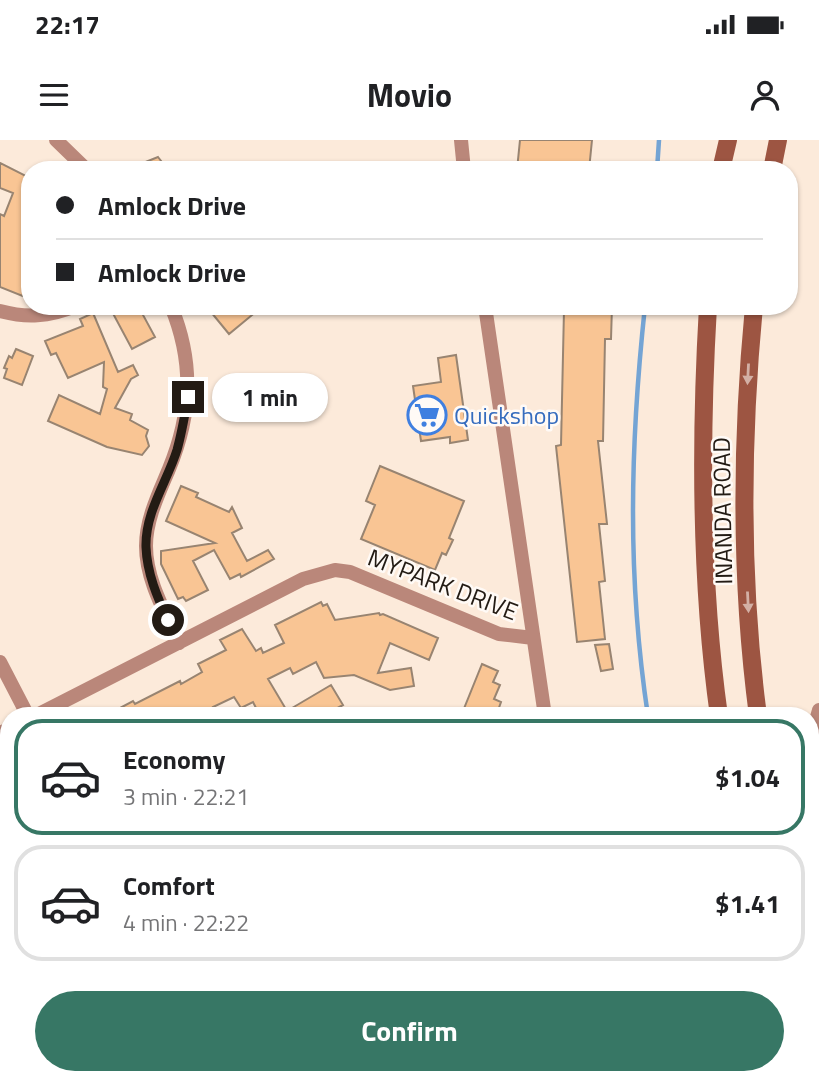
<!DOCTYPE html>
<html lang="en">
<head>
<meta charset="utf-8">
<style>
	body { margin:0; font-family:"Titillium Web",sans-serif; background:#f6f6f6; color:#202124; height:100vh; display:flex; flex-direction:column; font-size:26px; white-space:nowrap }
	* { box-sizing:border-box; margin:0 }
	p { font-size:23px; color:#757577 }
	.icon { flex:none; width:38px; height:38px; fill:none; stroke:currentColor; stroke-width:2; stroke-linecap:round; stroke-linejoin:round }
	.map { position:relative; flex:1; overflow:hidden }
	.drawer { position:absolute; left:0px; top:567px; width:819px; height:378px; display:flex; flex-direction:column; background:#fff; border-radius:28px 28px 0 0; box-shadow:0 2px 5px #0004 }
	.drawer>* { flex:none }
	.guide { position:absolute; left:21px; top:21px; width:777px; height:154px; border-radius:28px; box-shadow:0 2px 5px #0004; display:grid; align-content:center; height:154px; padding:0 35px; background:#fff }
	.end { position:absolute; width:32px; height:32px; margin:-16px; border:9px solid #231b14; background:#fff; box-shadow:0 0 0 4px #fff }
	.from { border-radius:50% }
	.bubble { position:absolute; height:49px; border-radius:24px; background:#fff; box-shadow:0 2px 5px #0004; font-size:23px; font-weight:700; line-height:49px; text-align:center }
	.guide b { display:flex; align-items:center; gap:24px; height:66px; font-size:26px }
	.guide b+b { border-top:2px solid #e0e0e0 }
	.guide i { width:18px; height:18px; background:#202124 }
	ul { padding:12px 0 0; list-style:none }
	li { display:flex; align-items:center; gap:21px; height:116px; margin:0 14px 10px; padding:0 21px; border:4px solid #e0e0e0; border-radius:28px }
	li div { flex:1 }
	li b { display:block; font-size:26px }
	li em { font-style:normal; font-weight:700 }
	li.on { border-color:#377765 }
	li>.icon { width:63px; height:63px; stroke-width:1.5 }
	.action { display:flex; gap:14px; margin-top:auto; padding:14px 35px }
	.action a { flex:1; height:80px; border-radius:42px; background:#377765; color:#fff; font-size:28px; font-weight:700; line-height:80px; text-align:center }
	.status { display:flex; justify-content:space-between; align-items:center; height:49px; padding:0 35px; background:#fff; direction:ltr }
	.status svg { height:19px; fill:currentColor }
	header { display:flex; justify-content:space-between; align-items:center; height:91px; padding:0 35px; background:#fff; font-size:32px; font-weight:700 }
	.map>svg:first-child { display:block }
</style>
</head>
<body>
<div class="status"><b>22:17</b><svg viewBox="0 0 49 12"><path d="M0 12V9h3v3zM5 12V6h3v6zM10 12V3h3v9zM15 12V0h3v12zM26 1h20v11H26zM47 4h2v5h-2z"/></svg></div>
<header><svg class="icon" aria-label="menu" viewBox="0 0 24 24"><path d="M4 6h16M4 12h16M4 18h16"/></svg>Movio<svg class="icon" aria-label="person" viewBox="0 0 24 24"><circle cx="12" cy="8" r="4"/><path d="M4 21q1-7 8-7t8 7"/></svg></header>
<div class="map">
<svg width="819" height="945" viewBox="0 0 819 945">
	<rect width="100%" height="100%" fill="#fceada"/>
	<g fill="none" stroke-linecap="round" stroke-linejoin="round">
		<path stroke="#74a4d4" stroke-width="4.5" d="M 657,30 L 659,0
			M 645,166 C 630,306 627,437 648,576
			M 732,936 L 734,945"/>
	</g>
	<path fill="#f9c594" stroke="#988471" stroke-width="2" d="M 520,0 L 592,0 L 589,30 L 517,30 Z
		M 158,17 L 168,30 L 128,30 L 128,29 Z
		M 0,23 L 30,38 L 30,145 L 25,157 L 0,147 L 0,74 L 4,76 L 13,53 L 0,48 Z
		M 109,166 L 159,166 L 143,175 L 155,197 L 132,209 Z
		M 206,166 L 263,166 L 229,194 Z
		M 568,166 L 612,166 L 611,199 L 605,199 L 603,301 L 598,301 L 607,384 L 599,384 L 605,441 L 599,442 L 605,499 L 577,502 L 556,306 L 561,305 L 564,170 L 568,170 Z
		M 93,173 L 118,232 L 133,225 L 138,235 L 131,239 L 115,268 L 132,274 L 130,280 L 148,290 L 146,296 L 149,306 L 142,315 L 107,307 L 48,281 L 59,255 L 100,274 L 107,249 L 103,247 L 104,222 L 68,238 L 56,213 L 51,215 L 45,201 L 83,186 L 80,179 Z
		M 16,209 L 33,216 L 22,245 L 4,238 L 7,229 L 4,228 L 9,216 L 12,218 Z
		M 456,215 L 468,300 L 450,303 L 450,297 L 421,301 L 413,246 L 441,242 L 438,218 Z
		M 380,326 L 464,361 L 449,398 L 453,400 L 446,415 L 442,413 L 435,430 L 361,399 L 375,365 L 366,361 Z
		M 181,346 L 198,353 L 196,357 L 229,372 L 232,367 L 242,388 L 232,393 L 247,421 L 268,410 L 274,419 L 241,437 L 240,434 L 230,439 L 214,410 L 193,421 L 208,450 L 186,461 L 183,457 L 178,459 L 161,424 L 161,411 L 215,403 L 166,381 Z
		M 321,462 L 323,466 L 327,464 L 335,480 L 379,473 L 380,475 L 383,474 L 438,498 L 429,520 L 390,503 L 378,533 L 411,528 L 414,546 L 390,550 L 354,535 L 324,538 L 316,522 L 293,534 L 290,528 L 268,539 L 287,571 L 331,545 L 343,565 L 323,576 L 260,576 L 253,562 L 241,568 L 234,557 L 213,567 L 217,576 L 105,576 L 133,561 L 135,564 L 180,541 L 181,544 L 202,532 L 198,524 L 226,510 L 220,500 L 242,489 L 256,511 L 261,508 L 263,513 L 284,503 L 275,485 Z
		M 609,504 L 613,529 L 601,531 L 595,505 Z
		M 482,524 L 498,531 L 493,542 L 500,545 L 494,559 L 501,562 L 496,576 L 461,576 Z"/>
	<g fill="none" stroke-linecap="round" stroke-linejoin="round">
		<path stroke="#ba877a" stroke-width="14" d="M 56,0 L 87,30
			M 461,0 L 464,30
			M 171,166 C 194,222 192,273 169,329 C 159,353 146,379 146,406 C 146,440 165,472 179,503
			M 485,166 L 545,576
			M 0,171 C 26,178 49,177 75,166
			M 0,522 L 28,576
			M 819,570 C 805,612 811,677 819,720
			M 35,576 L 303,439 L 335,430 L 350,432 L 499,494 L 533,498
			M 0,593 L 9,589
			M 0,885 L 9,890
			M 89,936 L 91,945
			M 598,936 L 599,945
			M 36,945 L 76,936
			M 294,945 L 295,936"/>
		<path stroke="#9d5542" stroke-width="18" d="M 721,30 L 728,0
			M 772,30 L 778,0
			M 708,166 C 700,303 700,440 719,576
			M 754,166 C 741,303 740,440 758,576
			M 810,832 L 819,866
			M 806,936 L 809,945"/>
	</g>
	<defs><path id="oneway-solid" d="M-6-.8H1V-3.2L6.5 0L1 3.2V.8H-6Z" transform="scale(1.75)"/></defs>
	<g fill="#d3b0a5">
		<use href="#oneway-solid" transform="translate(748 234) rotate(93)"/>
		<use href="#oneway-solid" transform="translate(748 462) rotate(87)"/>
	</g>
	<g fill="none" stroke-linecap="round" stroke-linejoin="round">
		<path stroke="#231b14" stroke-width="9" d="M 168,480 C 157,457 147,433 146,407 C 145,372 167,342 177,310 C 182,292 185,274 188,257"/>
	</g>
	<defs>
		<g id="supermarket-ring" transform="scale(2.0125)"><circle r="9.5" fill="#fffaf6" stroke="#3f7fe0" stroke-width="1.5"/><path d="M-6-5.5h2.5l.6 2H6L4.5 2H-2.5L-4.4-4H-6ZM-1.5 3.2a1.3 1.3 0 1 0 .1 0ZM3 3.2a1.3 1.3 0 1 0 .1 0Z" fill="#3f7fe0"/></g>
	</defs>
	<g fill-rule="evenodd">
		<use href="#supermarket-ring" x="427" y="275"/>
	</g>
	<g text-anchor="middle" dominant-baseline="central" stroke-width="5" stroke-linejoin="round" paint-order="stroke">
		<g font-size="24" fill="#366cbe" stroke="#fffaf6" text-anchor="start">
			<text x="454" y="275">Quickshop</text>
		</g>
		<g font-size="24" fill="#231b14" stroke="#fffaf6">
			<text transform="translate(722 371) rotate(-91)">INANDA ROAD</text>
			<text transform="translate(443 444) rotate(21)">MYPARK DRIVE</text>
		</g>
	</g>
</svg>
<i class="end from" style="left:168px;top:480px"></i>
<i class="end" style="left:188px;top:257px"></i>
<div class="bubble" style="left:212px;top:233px;width:116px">1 min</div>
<div class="guide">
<b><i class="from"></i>Amlock Drive</b>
<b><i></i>Amlock Drive</b>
</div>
<section class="drawer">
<ul>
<li class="on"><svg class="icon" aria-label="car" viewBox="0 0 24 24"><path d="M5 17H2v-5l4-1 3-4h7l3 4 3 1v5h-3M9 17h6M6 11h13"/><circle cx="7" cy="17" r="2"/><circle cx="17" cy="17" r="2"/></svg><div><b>Economy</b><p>3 min · 22:21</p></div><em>$1.04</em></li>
<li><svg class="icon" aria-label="car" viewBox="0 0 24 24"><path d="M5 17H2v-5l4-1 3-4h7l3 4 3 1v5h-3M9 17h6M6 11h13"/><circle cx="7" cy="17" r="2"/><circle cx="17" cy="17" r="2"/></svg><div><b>Comfort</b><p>4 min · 22:22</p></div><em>$1.41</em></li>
</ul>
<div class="action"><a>Confirm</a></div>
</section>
</div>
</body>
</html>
